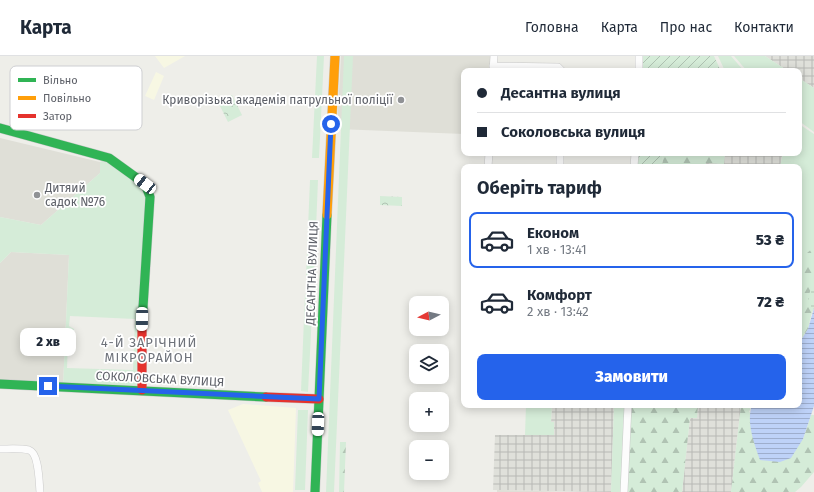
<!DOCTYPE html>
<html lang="uk">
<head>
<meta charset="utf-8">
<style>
	body { margin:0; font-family:"Fira Sans",sans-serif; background:#f2f2f3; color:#1f2937; height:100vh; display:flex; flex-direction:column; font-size:15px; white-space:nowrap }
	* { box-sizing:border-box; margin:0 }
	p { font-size:13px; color:#747a83 }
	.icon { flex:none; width:22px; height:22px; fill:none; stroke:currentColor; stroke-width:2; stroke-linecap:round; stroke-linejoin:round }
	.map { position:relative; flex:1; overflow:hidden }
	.details { position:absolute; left:461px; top:108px; width:341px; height:244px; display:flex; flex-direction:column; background:#fff; border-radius:8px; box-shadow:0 2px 10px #0003 }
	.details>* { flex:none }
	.guide { position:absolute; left:461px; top:12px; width:341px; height:88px; border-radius:8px; box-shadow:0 2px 10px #0003; display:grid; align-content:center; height:88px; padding:0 16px; background:#fff }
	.needle { width:26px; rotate:263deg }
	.buttons { position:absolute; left:409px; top:240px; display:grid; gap:8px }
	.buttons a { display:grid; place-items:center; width:40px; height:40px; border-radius:8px; background:#fff; box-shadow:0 2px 10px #0003; font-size:20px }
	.end { position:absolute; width:18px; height:18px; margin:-9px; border:5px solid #2563eb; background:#fff; box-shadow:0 0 0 2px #fff }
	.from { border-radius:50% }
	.bubble { position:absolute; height:28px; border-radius:8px; background:#fff; box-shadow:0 2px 10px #0003; font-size:13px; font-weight:800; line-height:28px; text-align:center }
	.car { position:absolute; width:12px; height:24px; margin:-12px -6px; border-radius:5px; box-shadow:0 0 3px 1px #0007; background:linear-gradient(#fff 24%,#345 0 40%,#fff 0 76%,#345 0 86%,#fff 0) }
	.guide b { display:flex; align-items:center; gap:14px; height:38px; font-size:15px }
	.guide b+b { border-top:1px solid #e0e1e3 }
	.guide i { width:10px; height:10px; background:#1f2937 }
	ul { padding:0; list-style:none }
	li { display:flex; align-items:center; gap:12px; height:56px; margin:0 8px 6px; padding:0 8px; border:2px solid transparent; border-radius:8px }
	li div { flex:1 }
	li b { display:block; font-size:15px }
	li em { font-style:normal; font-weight:800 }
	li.active { border-color:#2563eb }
	li>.icon { width:36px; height:36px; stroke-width:1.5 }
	h2 { padding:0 16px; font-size:18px; line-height:48px }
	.primary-button { display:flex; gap:8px; margin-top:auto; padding:8px 16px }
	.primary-button a { flex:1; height:46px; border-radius:8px; background:#2563eb; color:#fff; font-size:16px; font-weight:800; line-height:46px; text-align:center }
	header { display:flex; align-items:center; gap:24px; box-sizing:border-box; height:56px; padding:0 20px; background:#fff; border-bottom:1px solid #e0e1e3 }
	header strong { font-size:19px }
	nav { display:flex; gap:22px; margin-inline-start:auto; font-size:14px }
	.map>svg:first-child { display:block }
</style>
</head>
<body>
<header>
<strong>Карта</strong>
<nav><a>Головна</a><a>Карта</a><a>Про нас</a><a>Контакти</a></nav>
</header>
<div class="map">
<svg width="814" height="436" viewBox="0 0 814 436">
	<defs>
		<pattern id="industrial-grid" width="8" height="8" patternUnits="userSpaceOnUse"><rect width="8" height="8" fill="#dfe0da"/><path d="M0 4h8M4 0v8" fill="none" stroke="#b8b9b5"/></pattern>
		<pattern id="forest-firs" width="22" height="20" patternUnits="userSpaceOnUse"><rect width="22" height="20" fill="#d5ecd8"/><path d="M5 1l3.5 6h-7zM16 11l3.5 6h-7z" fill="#b0c3b3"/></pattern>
		<pattern id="wetland-marsh" width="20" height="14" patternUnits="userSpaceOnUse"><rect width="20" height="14" fill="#d5ecd8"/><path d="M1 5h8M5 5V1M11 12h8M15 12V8" fill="none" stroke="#b0c3b3"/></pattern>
		<pattern id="park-crowns" width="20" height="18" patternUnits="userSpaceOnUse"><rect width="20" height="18" fill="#d5ecd8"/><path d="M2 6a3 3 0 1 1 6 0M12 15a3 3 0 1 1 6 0" fill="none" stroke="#b0c3b3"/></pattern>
		<pattern id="garden-furrows" width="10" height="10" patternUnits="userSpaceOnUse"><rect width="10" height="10" fill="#d5ecd8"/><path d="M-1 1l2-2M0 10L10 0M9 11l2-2" fill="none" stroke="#b0c3b3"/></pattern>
		<pattern id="water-rules" width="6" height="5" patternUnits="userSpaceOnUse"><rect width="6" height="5" fill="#bed2f8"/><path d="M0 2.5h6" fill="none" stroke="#9eaecd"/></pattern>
	</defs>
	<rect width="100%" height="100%" fill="#eeeee9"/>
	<path fill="#f7f7e3" d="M 155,0 L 185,0 L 164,12 Z
		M 156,16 L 164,20 L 154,44 L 145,40 Z
		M 243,348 L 296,352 L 293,436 L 262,436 L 258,427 L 261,425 L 228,354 Z"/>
	<path fill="url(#industrial-grid)" d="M 765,0 L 814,0 L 814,32 L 799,22 L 799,15 L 788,15 Z
		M 725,97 L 783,97 L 780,111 L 706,111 L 706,107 L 724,108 Z
		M 552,349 L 614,349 L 611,436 L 493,434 L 495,379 L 553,379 L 554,366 L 551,366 Z
		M 698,349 L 741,349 L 731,436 L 682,436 L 690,362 L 697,362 Z"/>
	<path fill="#dfdfd7" d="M 341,0 L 491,0 L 490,15 L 464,15 L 464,78 L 337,73 Z
		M 0,82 L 100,106 L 100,117 L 41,169 L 0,161 Z
		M 11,196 L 69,199 L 63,331 L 0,328 L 0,207 Z
		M 497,434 L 575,436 L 497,436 Z"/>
	<path fill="#d5ecd8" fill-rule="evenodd" d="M 317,0 L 324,0 L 319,102 L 312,102 Z
		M 344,0 L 353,0 L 334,436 L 326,436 Z
		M 718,0 L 731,0 L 744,15 L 725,15 Z
		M 734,0 L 765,0 L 788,15 L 747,15 Z
		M 799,22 L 814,32 L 814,76 L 799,65 Z
		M 799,68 L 814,78 L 814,252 L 799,287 L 799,111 L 780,111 L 783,97 L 799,97 Z
		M 109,102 L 145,128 L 142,334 L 63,331 L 69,199 L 11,196 L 0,207 L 0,161 L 41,169 L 100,117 L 100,106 ZM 70,260 L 135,263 L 133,314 L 67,312 L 68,282 L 74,278 L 74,273 L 69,270 Z
		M 310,124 L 318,124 L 314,222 L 306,221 Z
		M 305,238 L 313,238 L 308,336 L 301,335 Z
		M 526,349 L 552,349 L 551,366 L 554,366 L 554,379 L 525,379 Z
		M 614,349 L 628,349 L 624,436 L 611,436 Z
		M 298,354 L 308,354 L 305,434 L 295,434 Z"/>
	<path fill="url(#forest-firs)" d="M 663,97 L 725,97 L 724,108 L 706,107 L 706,111 L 662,111 Z
		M 814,191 L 814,224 L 808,242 L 812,255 L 808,273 L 799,287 L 800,203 Z
		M 630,349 L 698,349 L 697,362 L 690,362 L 682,436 L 625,436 Z
		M 741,349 L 752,349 L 749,356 L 803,383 L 811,359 L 814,359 L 814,416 L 801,431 L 795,436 L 731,436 Z
		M 340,386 L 346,386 L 344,436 L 339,436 Z"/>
	<path fill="url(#wetland-marsh)" d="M 814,224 L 814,254 L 812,255 L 808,242 Z"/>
	<path fill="url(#park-crowns)" d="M 232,39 L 242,59 L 228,66 L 218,46 Z
		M 380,140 L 402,141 L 402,150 L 380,149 Z"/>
	<path fill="url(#garden-furrows)" d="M 642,0 L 714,0 L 721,15 L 642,15 Z
		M 638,97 L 663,97 L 662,111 L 637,111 Z"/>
	<path fill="url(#water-rules)" d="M 814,252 L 814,350 L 803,383 L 791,402 L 780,406 L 760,404 C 754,387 746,366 752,349 L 799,349 L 799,287 L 808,273 Z"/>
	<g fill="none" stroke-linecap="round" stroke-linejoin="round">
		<g stroke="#cacaca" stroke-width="8">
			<path id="street" d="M 639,0 L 639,15
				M 493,10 L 558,11 L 562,15
				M 493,15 L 494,0
				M 488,111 L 489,97
				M 560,111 L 560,97
				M 634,111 L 635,97
				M 0,393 C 9,393 20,392 29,394 C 39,397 39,426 40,436
				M 624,436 L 628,349"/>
		</g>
		<g stroke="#cacbcb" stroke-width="10">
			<path id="fast" d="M 0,72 L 109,102 L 145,128 L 150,141 L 142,267
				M 0,328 L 266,341
				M 315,436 L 327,159"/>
		</g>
		<g stroke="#cacbcb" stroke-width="10">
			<path id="slow" d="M 327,159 L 335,0"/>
		</g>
		<g stroke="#cacbcb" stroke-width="10">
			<path id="jam" d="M 142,267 L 142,334
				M 266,341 L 319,343"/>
		</g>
		<use href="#street" stroke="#fcfcfc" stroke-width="7"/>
		<use href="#fast" stroke="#30b455" stroke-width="9"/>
		<use href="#slow" stroke="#ff9f0a" stroke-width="9"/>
		<use href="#jam" stroke="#e5322d" stroke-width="9"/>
	</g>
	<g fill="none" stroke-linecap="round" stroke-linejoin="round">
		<path stroke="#2563eb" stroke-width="5" d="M 48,330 L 319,343 L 331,68"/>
	</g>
	<g fill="#909295" stroke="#fff" stroke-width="1.5">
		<circle cx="401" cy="44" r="4"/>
		<circle cx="37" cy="139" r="4"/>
	</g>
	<g text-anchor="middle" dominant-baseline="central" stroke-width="3.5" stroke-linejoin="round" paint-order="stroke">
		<g font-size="12" fill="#5d6068" stroke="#fff" text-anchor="end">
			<text x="393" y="44">Криворізька академія патрульної поліції</text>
			<text x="45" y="132" text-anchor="start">Дитяий<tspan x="45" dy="14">садок №76</tspan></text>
		</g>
		<g font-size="12" fill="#5d6068" stroke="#fff">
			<text transform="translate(312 217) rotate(-88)">ДЕСАНТНА ВУЛИЦЯ</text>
			<text transform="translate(160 323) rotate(3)">СОКОЛОВСЬКА ВУЛИЦЯ</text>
		</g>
		<g font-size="13" letter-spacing="1" fill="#6e727a" stroke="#fff">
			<text x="149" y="286">4-Й ЗАРІЧНИЙ<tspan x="149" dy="15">МІКРОРАЙОН</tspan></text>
		</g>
	</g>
	<rect x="10" y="10" width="132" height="64" rx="6" fill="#fff" stroke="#cecfd2" stroke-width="1"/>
	<rect x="18" y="22" width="18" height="4" fill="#30b455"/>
	<rect x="18" y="40" width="18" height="4" fill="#ff9f0a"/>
	<rect x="18" y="58" width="18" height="4" fill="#e5322d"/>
	<g font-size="11" fill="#5d6068">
		<text x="43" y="28">Вільно</text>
		<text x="43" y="46">Повільно</text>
		<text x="43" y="64">Затор</text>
	</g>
</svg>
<div class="buttons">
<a><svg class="needle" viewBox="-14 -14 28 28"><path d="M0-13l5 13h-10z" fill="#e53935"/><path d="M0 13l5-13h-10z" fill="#747a83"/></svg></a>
<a><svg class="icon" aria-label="layers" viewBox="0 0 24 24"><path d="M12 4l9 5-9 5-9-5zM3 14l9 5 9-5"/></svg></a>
<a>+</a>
<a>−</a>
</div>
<i class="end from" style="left:331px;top:68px"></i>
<i class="end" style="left:48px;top:330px"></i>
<div class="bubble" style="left:20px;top:272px;width:56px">2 хв</div>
<i class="car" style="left:145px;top:128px;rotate:308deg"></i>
<i class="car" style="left:142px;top:263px;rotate:181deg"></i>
<i class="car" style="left:318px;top:368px;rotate:182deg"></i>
<div class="guide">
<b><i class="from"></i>Десантна вулиця</b>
<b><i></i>Соколовська вулиця</b>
</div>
<section class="details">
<h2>Оберіть тариф</h2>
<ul>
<li class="active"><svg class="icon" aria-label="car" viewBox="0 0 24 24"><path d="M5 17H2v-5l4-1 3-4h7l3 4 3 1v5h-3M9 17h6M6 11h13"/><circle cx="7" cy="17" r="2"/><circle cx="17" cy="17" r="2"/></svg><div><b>Економ</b><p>1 хв · 13:41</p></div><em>53 ₴</em></li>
<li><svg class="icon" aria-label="car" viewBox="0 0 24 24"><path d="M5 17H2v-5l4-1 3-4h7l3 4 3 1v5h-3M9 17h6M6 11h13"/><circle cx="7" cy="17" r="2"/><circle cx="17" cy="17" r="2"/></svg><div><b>Комфорт</b><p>2 хв · 13:42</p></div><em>72 ₴</em></li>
</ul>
<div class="primary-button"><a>Замовити</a></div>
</section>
</div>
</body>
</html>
